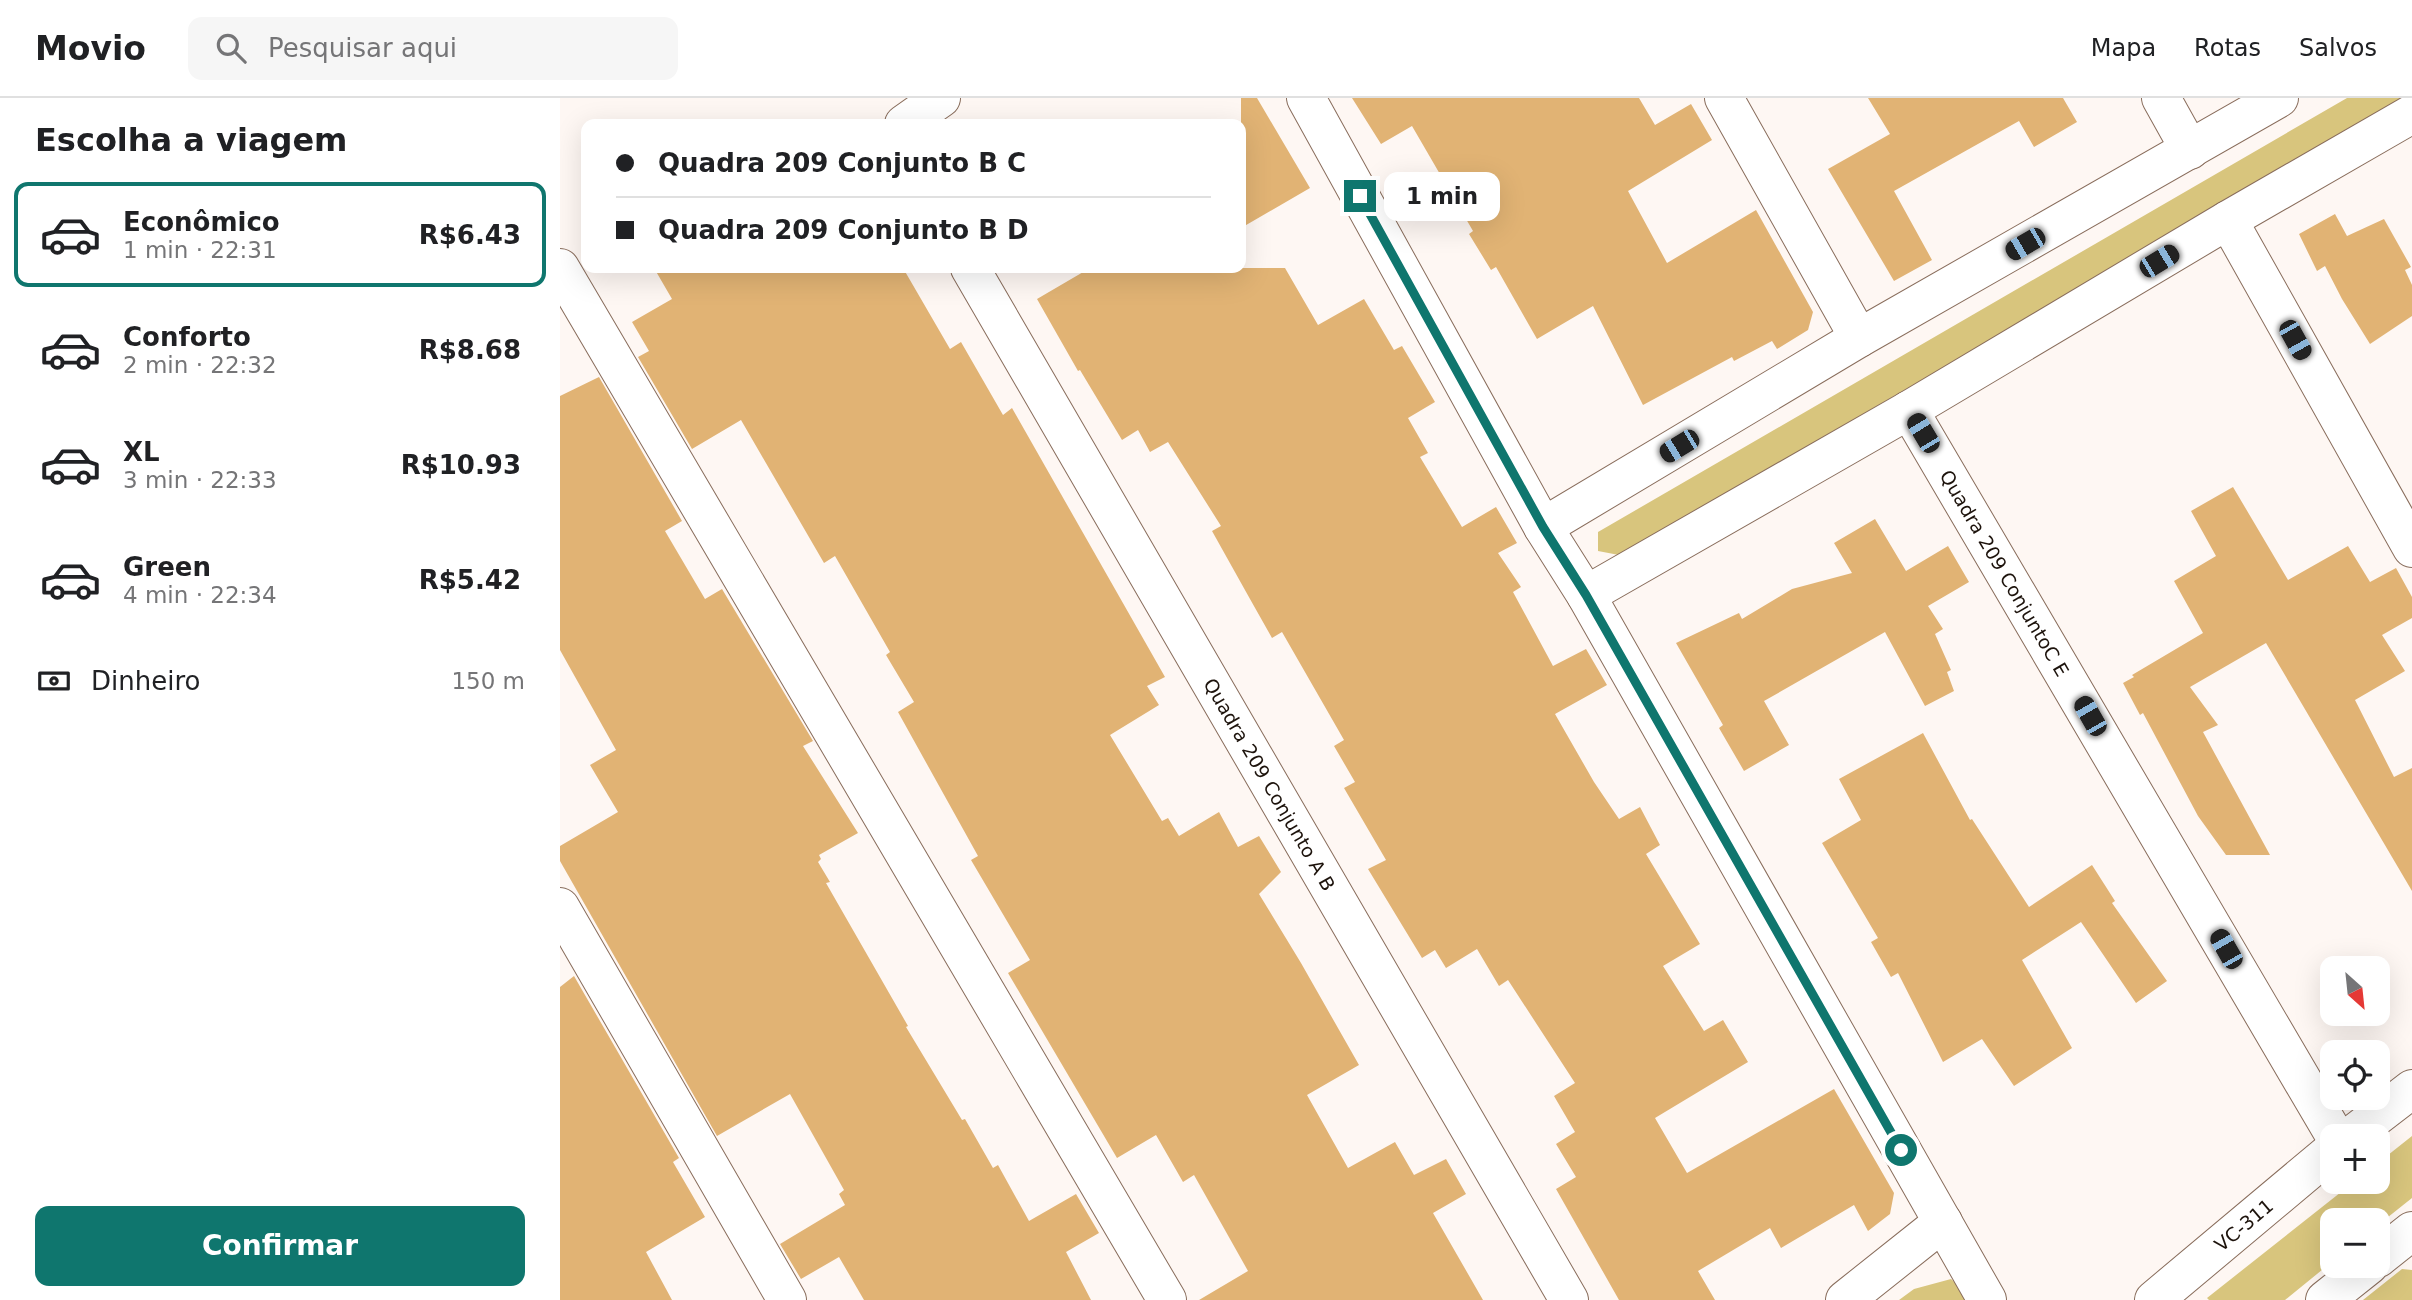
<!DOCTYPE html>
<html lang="pt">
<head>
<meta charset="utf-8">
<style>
	body { margin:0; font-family:"DejaVu Sans",sans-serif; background:#f6f6f6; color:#202124; height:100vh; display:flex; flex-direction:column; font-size:26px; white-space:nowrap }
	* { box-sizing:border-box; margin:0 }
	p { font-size:23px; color:#757577 }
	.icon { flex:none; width:38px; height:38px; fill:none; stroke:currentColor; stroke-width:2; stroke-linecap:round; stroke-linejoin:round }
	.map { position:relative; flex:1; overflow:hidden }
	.side { display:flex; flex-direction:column; background:#fff; width:560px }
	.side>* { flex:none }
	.top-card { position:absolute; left:21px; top:21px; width:665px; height:154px; border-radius:14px; box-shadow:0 7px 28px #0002; display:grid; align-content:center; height:154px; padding:0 35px; background:#fff }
	.needle { width:46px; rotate:153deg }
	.controls { position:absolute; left:1760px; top:858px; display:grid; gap:14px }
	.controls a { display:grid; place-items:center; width:70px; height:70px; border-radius:14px; background:#fff; box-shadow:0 7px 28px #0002; font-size:35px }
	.end { position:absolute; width:32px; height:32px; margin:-16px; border:9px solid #0f766e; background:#fff; box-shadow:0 0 0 4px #fff }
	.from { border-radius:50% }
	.bubble { position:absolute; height:49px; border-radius:14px; background:#fff; box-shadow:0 7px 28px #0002; font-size:23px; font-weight:700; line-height:49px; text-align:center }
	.car { position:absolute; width:21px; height:42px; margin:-21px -10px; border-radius:9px; box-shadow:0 0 5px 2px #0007; background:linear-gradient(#222 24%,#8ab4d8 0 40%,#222 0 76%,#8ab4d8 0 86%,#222 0) }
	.top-card b { display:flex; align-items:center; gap:24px; height:66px; font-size:26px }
	.top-card b+b { border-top:2px solid #e0e0e0 }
	.top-card i { width:18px; height:18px; background:#202124 }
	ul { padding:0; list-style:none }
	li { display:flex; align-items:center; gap:21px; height:105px; margin:0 14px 10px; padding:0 21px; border:4px solid transparent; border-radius:14px }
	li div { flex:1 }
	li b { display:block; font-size:26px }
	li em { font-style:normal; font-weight:700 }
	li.selected { border-color:#0f766e }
	li>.icon { width:63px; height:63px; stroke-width:1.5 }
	h2 { padding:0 35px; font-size:32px; line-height:84px }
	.pay { display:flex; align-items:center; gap:18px; height:77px; padding:0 35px; font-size:26px }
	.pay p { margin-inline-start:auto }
	.action { display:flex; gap:14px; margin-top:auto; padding:14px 35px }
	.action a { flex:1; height:80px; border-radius:14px; background:#0f766e; color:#fff; font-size:28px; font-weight:700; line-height:80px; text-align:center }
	header { display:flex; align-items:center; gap:42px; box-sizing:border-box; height:98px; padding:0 35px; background:#fff; border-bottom:2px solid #e0e0e0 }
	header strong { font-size:33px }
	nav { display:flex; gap:38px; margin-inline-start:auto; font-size:24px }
	.search { width:490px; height:63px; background:#f6f6f6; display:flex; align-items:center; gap:18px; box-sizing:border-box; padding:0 24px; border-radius:14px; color:#757577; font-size:26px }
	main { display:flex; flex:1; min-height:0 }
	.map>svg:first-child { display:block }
</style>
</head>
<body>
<header>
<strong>Movio</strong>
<div class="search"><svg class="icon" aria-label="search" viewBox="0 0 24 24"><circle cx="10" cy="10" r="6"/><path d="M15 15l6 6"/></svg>Pesquisar aqui</div>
<nav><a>Mapa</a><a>Rotas</a><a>Salvos</a></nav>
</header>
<main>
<section class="side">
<h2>Escolha a viagem</h2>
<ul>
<li class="selected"><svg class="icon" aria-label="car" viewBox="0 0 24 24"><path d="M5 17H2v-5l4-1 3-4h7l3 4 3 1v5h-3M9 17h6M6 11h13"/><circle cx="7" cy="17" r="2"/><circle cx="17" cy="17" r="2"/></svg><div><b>Econômico</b><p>1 min · 22:31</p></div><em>R$6.43</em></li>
<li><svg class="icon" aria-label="car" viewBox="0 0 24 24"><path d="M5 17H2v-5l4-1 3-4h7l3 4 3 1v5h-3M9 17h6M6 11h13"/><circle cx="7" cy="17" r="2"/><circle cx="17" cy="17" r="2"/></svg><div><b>Conforto</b><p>2 min · 22:32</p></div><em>R$8.68</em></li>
<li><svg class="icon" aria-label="car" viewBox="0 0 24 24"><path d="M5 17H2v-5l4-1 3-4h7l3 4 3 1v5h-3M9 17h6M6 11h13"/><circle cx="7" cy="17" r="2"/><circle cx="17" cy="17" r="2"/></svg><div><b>XL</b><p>3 min · 22:33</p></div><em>R$10.93</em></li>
<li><svg class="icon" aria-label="car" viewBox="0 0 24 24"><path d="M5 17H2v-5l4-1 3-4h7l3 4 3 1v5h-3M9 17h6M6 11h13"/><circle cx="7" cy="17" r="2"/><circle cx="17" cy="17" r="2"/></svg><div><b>Green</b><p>4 min · 22:34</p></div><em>R$5.42</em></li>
</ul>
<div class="pay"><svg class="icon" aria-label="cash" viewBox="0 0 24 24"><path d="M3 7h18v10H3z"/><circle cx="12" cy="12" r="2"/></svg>Dinheiro<p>150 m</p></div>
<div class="action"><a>Confirmar</a></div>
</section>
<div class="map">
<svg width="1852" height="1202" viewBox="0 0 1852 1202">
	<rect width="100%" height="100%" fill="#fef7f3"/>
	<path fill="#d8c57d" d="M 1787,0 L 1850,0 L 1059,457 L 1038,453 L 1038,434 Z
		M 1852,1038 L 1852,1100 L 1818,1127 L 1818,1122 L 1773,1122 L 1773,1163 L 1725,1202 L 1649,1202 L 1647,1200 L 1795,1083 L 1818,1083 L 1818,1065 Z
		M 1842,1171 L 1852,1172 L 1852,1202 L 1803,1202 Z
		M 1391,1181 L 1415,1202 L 1339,1202 L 1354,1191 Z"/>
	<path fill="#e1b374" d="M 681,0 L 697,0 L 750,90 L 681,130 Z
		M 792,0 L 1079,0 L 1095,27 L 1131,6 L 1152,42 L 1068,93 L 1107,165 L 1196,112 L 1253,214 L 1248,232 L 1217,251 L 1212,243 L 1174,263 L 1172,259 L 1083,307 L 1033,208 L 977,241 L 936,169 L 931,172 L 909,136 L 913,133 L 852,28 L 821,46 Z
		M 1308,0 L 1503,0 L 1517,24 L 1474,49 L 1459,23 L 1334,93 L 1372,162 L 1334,183 L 1268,71 L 1330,36 Z
		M 1775,116 L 1787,138 L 1824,121 L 1851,169 L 1845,172 L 1852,187 L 1852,218 L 1810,246 L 1782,201 L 1765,168 L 1757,173 L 1739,136 Z
		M 94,170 L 343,170 L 390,251 L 401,244 L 443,317 L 452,310 L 605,579 L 587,588 L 599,607 L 550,637 L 602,723 L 608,720 L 619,738 L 659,714 L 678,749 L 699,738 L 721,774 L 699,796 L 741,865 L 799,967 L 747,997 L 788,1070 L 835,1044 L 854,1077 L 886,1061 L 906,1096 L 873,1115 L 923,1202 L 639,1202 L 688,1173 L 634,1077 L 623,1084 L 596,1037 L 557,1060 L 448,875 L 470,862 L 411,762 L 418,758 L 338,614 L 354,604 L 326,557 L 330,554 L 275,458 L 264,465 L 181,322 L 132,351 L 78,259 L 89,253 L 72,224 L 112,201 Z
		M 530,170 L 725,170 L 758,227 L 804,201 L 834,252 L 842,248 L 875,304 L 848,320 L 868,355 L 860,359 L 902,429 L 936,409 L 957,445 L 938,455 L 961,489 L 953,494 L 993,568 L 1026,551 L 1047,587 L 995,616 L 1034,684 L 1059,721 L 1080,709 L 1100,747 L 1086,756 L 1140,846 L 1103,868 L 1144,933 L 1163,922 L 1188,964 L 1095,1020 L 1127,1075 L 1274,991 L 1334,1095 L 1330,1116 L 1308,1133 L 1294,1107 L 1221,1150 L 1210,1130 L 1138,1173 L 1155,1202 L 1059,1202 L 996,1091 L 1016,1079 L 996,1046 L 1015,1034 L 994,998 L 1015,985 L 948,882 L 939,888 L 917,851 L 886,870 L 875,852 L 862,860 L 808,771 L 826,762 L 784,690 L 795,684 L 774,648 L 784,642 L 722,534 L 712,540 L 690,501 L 652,433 L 661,428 L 608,344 L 590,354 L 578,332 L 562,342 L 520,272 L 518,273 L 477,201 Z
		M 39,279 L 122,423 L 105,433 L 145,501 L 162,491 L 253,643 L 243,648 L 298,735 L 259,757 L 261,761 L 258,764 L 270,784 L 266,785 L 348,928 L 346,929 L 402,1022 L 405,1021 L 433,1070 L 438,1067 L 469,1123 L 516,1096 L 539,1135 L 506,1154 L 531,1202 L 304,1202 L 279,1159 L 241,1181 L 220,1146 L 285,1107 L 279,1096 L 284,1092 L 230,996 L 157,1038 L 0,763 L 0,748 L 58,714 L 30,667 L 56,652 L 0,552 L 0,298 Z
		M 1673,389 L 1728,482 L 1788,448 L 1810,484 L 1836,470 L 1852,499 L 1852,520 L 1822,537 L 1845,573 L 1795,602 L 1834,679 L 1852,670 L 1852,793 L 1706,545 L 1630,589 L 1658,627 L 1643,634 L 1710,757 L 1666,757 L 1638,718 L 1583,615 L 1580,617 L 1563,585 L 1574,579 L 1572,577 L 1643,535 L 1614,483 L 1656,458 L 1631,413 Z
		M 1315,421 L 1346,473 L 1388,448 L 1409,484 L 1368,508 L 1383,531 L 1375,536 L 1391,572 L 1387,574 L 1394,593 L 1365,608 L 1325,534 L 1204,603 L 1229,647 L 1184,673 L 1159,630 L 1163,627 L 1116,545 L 1179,515 L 1182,521 L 1232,491 L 1292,475 L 1274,445 Z
		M 1363,635 L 1410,722 L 1412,721 L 1469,809 L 1532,767 L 1555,803 L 1552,805 L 1607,883 L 1576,905 L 1521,824 L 1462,862 L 1512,950 L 1454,988 L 1422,941 L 1383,964 L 1338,875 L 1331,879 L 1311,844 L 1318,840 L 1262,745 L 1301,722 L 1279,681 Z
		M 14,878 L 119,1060 L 113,1064 L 145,1119 L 86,1154 L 112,1202 L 0,1202 L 0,889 Z"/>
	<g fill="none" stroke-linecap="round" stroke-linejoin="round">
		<g stroke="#896d5c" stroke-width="40">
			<g id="minor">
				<path d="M 746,0 L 983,429 L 1026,497 L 1427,1202"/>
				<path d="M 1164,0 L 1299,240"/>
				<path d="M 1601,0 L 1630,52"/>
				<path d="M 344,26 L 381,0"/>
				<path d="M 1668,122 L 1852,450"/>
				<path d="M 0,170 L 607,1202"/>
				<path id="s1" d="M 410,170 L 1009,1202"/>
				<path id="s2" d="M 1349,312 L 1775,1038"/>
				<path d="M 983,429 L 1299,240 L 1719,0"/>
				<path d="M 1026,497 L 1349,312 L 1668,122 L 1852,16"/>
				<path d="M 0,809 L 227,1202"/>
				<path d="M 1285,1202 L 1383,1124"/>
			</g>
		</g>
		<g stroke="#896d5c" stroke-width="40">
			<g id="major">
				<path d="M 1791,1038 L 1852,991"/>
				<path d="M 1818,1160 L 1852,1133"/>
				<path id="s3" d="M 1594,1202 L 1773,1052"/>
				<path d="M 1765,1202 L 1809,1167"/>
			</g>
		</g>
		<use href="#minor" stroke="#fff" stroke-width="38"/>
		<use href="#major" stroke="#fff" stroke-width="38"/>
	</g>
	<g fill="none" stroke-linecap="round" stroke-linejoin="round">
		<path stroke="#0f766e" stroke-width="9" d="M 800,98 L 983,429 L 1026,497 L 1341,1052"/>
	</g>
	<g text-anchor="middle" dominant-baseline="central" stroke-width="5" stroke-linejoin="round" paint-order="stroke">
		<g font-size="19" fill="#1d130c" stroke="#fef7f3">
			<text stroke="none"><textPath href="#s2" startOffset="189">Quadra 209 ConjuntoC E</textPath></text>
			<text stroke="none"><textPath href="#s1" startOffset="597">Quadra 209 Conjunto A B</textPath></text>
			<text stroke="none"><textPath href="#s3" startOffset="117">VC-311</textPath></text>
		</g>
	</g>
</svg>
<div class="controls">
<a><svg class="needle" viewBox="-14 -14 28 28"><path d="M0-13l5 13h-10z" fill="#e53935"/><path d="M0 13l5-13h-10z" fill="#757577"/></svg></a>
<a><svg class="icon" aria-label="locate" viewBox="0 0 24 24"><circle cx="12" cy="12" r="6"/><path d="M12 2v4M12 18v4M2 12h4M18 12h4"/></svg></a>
<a>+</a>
<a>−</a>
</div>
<i class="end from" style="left:1341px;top:1052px"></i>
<i class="end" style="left:800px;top:98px"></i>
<div class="bubble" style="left:824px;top:74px;width:116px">1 min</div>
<i class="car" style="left:1465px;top:146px;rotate:240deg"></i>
<i class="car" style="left:1599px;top:163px;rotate:59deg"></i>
<i class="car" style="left:1735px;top:242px;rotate:151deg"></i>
<i class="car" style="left:1363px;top:335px;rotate:329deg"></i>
<i class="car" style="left:1119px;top:348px;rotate:239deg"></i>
<i class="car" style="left:1530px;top:618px;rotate:330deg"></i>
<i class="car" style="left:1666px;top:851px;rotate:330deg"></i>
<div class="top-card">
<b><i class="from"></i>Quadra 209 Conjunto B C</b>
<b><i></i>Quadra 209 Conjunto B D</b>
</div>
</div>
</main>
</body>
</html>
